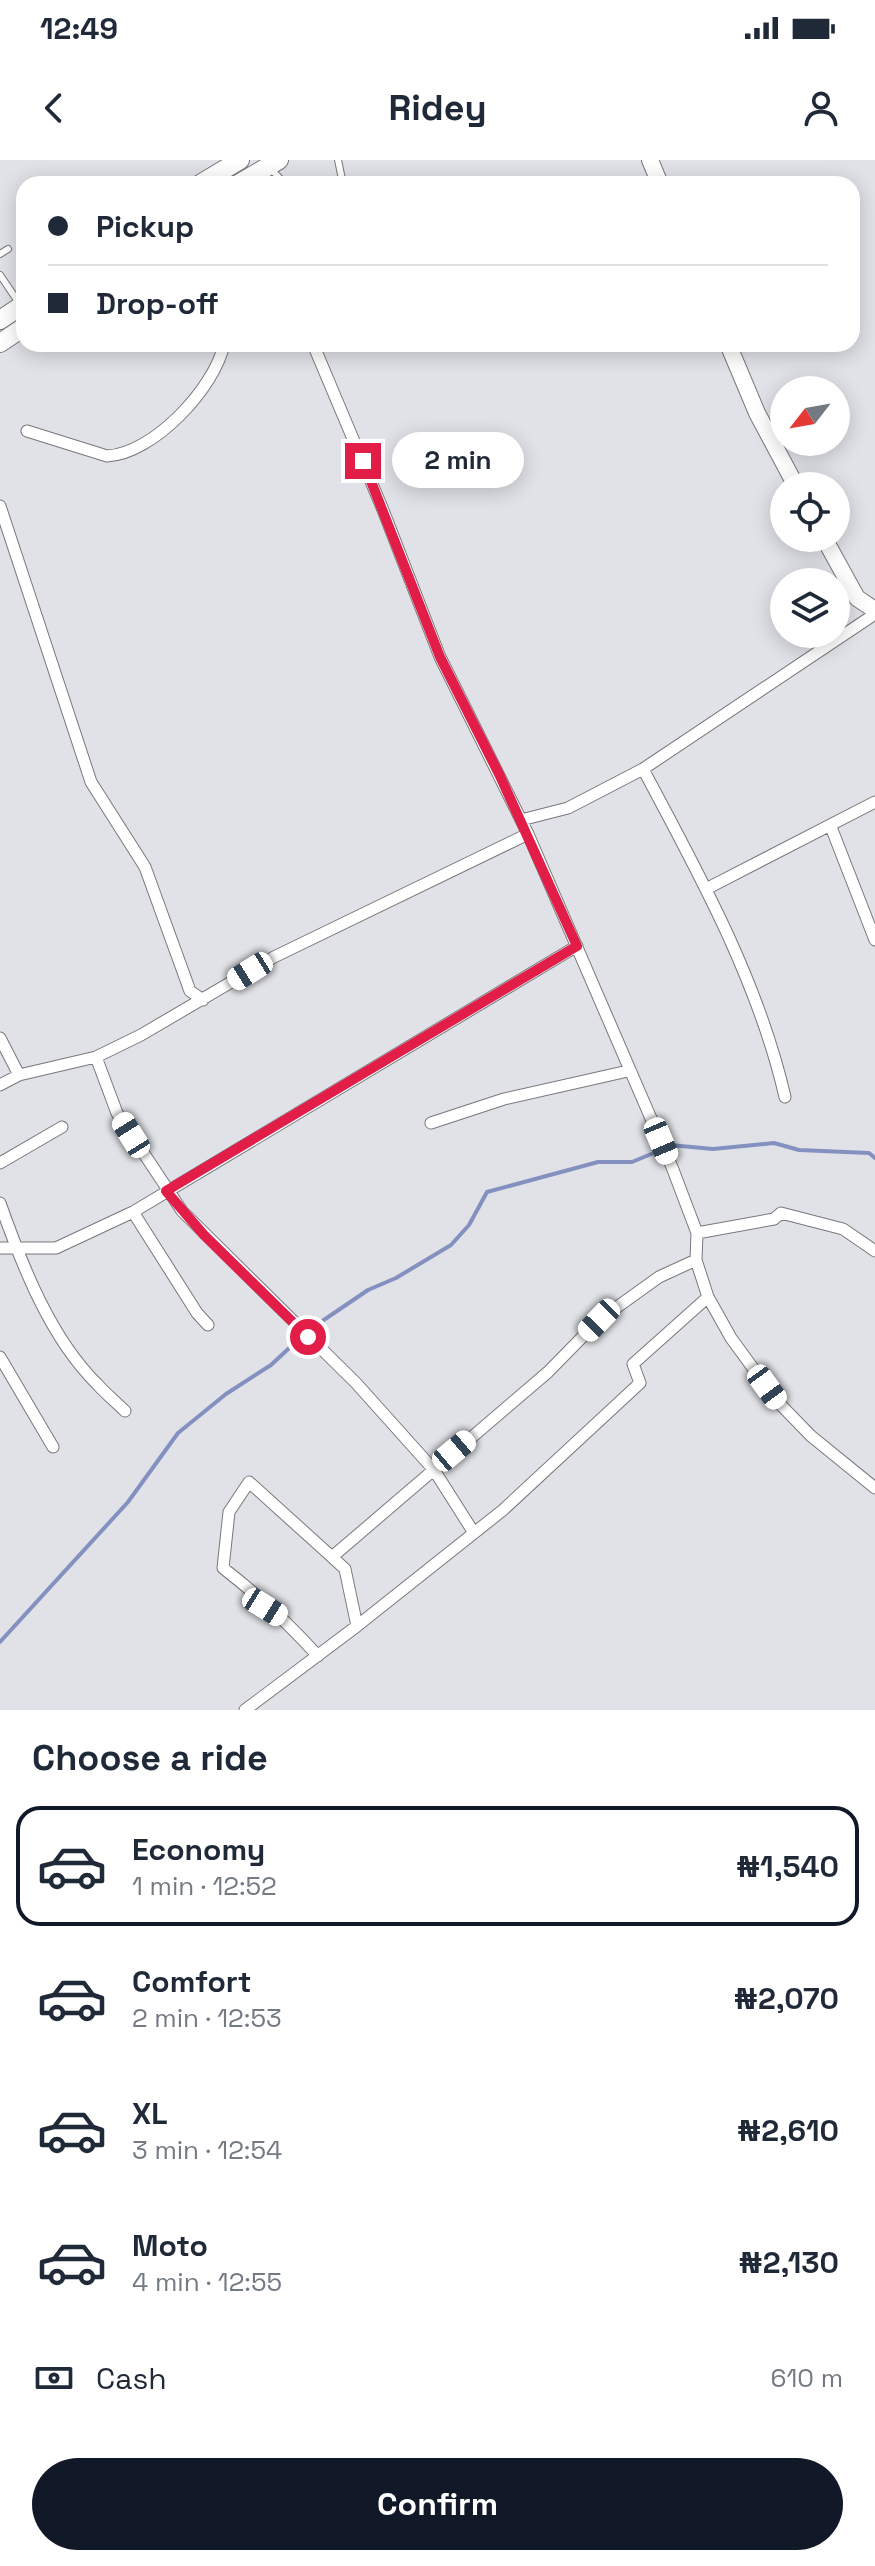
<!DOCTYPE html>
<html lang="en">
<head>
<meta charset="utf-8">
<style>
	body { margin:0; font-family:"Space Grotesk",sans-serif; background:#f2f2f3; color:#1f2937; height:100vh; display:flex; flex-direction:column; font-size:30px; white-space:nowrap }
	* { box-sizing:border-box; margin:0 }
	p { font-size:26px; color:#747a83 }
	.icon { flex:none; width:44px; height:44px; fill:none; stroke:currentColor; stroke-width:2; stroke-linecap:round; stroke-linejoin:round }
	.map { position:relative; height:1550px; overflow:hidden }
	.sheet { display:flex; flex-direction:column; background:#fff; flex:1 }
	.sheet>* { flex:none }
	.hud { position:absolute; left:16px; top:16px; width:844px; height:176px; border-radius:24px; box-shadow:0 4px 20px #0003; display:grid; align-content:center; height:176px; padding:0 32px; background:#fff }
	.needle { width:52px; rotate:239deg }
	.fabs { position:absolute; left:770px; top:216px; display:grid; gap:16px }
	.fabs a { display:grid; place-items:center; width:80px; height:80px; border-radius:50%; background:#fff; box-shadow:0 4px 20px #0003; font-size:40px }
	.end { position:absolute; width:36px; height:36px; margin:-18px; border:10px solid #e11d48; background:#fff; box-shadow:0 0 0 4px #fff }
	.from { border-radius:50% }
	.bubble { position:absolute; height:56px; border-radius:28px; background:#fff; box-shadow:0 4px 20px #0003; font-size:26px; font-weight:600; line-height:56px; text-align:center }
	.car { position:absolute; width:24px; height:48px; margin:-24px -12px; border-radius:10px; box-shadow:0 0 6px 2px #0007; background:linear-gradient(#fff 24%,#345 0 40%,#fff 0 76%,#345 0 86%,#fff 0) }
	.hud b { display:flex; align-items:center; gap:28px; height:76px; font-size:30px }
	.hud b+b { border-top:2px solid #e0e1e3 }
	.hud i { width:20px; height:20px; background:#1f2937 }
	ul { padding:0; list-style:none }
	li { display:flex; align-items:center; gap:24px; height:120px; margin:0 16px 12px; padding:0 16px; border:4px solid transparent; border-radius:24px }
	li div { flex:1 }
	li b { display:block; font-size:30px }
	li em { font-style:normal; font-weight:600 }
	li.current { border-color:#111827 }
	li>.icon { width:72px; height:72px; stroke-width:1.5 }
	h2 { padding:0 32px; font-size:36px; line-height:96px }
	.pay { display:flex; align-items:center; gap:20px; height:88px; padding:0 32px; font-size:30px }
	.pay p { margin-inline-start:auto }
	.primary-button { display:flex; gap:16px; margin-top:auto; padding:16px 32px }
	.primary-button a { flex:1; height:92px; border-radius:48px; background:#111827; color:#fff; font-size:32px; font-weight:600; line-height:92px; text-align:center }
	.status { display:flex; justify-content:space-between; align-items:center; height:56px; padding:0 40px; background:#fff; direction:ltr }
	.status svg { height:22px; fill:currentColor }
	header { display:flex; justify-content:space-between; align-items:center; height:104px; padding:0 32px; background:#fff; font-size:36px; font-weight:600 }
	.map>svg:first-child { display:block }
</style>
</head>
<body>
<div class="status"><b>12:49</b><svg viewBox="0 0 49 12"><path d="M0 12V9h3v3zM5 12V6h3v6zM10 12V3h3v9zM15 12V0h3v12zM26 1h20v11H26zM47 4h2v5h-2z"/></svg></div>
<header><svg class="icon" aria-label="back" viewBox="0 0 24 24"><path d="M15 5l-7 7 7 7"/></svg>Ridey<svg class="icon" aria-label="person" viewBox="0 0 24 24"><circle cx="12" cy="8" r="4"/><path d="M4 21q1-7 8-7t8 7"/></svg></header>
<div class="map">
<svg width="875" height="1550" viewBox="0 0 875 1550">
	<rect width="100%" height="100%" fill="#e1e2e7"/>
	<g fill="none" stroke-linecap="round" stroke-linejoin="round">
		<path stroke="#8491c0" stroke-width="4" d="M 670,985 L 713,989 L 774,983 L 799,990 L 869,993 L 875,998
			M 309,1170 L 368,1130 L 396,1118 L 451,1085 L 469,1065 L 487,1032 L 598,1002 L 632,1002 L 656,992
			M 0,1482 L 128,1342 L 178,1273 L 226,1234 L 271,1205 L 300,1178"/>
		<g stroke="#77787d" stroke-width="8">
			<path id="lane" d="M 338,0 L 343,24
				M 271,9 L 285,24
				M 0,94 L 8,89
				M 0,115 L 19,143"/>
		</g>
		<g stroke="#77787d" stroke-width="13">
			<path id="street" d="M 313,184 L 383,350 L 440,497 L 528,674 L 672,1007 L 697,1073 L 696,1100 L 708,1137 L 731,1178 L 777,1241 L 811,1276 L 875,1328
				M 27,271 L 107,296 C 153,294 215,228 224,184
				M 0,346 L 91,622 L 145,707 L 190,831 L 203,840
				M 643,609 C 699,714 758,820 785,937
				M 521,660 L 568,648 L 643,609 L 875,454
				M 831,667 L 875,780
				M 706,729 L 875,642
				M 0,878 L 19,915
				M 96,897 L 117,953 L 182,1051 L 356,1223 L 434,1310 L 474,1373
				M 0,925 L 19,915 L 96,897 L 141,875 L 274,797 L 528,674
				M 431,963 L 504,939 L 628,911
				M 0,1003 L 62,967
				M 0,1043 C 22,1105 50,1178 98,1225 C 106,1234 116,1242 125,1251
				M 133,1052 L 197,1153 L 208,1165
				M 697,1073 L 774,1059 L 781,1053 L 843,1069 L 875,1091
				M 0,1088 L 56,1088 L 133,1052 L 577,786
				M 0,1197 L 53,1287
				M 357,1466 L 503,1350 L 640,1223 L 633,1204 L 708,1137
				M 318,1496 C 288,1463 258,1435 223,1408 L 229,1352 L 249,1322 L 332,1397
				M 245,1550 L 357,1466 L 345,1409 L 332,1397 L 548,1212 L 599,1160 L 659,1117 L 696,1100"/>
		</g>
		<g stroke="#77787d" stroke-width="18">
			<path id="secondary" d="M 650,0 L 660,24
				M 728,184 L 757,253 L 796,326
				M 824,378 L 857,438 L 875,450"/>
		</g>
		<g stroke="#77787d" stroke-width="20">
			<path id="primary" d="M 200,24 L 240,0
				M 238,24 L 279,0
				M 0,160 L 24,144
				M 0,183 L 24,167"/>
		</g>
		<use href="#lane" stroke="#fff" stroke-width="6"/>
		<use href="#street" stroke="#fff" stroke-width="11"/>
		<use href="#secondary" stroke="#fff" stroke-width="16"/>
		<use href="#primary" stroke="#fff" stroke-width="18"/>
	</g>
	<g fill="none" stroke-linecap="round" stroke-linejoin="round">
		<path stroke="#e11d48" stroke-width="10" d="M 308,1177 L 204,1075 L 166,1031 L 577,786 L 500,616 L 440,497 L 363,301"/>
	</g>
</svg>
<div class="fabs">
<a><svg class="needle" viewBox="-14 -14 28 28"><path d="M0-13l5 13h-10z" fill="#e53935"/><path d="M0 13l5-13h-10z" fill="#747a83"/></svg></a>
<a><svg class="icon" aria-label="locate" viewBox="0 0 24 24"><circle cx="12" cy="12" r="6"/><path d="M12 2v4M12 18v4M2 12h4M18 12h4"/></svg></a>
<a><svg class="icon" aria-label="layers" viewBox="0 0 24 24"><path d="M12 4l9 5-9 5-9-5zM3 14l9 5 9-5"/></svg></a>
</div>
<i class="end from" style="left:308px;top:1177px"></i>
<i class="end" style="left:363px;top:301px"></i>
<div class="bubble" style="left:392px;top:272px;width:132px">2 min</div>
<i class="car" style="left:250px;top:811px;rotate:238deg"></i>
<i class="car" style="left:131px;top:975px;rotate:328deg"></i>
<i class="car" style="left:661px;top:981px;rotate:157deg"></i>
<i class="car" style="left:599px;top:1160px;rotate:224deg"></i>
<i class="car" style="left:767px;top:1227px;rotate:144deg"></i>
<i class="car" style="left:454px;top:1291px;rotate:50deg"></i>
<i class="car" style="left:265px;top:1447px;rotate:122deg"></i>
<div class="hud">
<b><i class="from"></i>Pickup</b>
<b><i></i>Drop-off</b>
</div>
</div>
<section class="sheet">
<h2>Choose a ride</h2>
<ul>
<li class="current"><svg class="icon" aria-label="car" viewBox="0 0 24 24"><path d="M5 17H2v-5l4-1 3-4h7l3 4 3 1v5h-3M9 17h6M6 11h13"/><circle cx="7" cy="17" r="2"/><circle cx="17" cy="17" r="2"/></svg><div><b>Economy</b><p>1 min · 12:52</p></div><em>₦1,540</em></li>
<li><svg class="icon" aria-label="car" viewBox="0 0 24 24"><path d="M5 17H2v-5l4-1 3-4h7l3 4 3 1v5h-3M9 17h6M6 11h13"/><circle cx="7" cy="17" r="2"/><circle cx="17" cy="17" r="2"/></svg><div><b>Comfort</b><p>2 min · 12:53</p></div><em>₦2,070</em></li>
<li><svg class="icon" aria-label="car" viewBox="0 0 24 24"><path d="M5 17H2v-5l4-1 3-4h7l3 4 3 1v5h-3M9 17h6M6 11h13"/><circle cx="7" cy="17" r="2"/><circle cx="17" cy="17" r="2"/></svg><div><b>XL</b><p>3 min · 12:54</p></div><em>₦2,610</em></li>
<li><svg class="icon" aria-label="car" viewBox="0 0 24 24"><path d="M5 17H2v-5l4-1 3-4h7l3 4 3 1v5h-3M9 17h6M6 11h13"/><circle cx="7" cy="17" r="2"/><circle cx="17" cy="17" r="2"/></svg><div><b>Moto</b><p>4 min · 12:55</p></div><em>₦2,130</em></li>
</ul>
<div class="pay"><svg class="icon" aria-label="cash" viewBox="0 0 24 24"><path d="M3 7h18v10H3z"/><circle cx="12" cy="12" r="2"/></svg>Cash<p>610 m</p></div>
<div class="primary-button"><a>Confirm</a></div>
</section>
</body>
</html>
